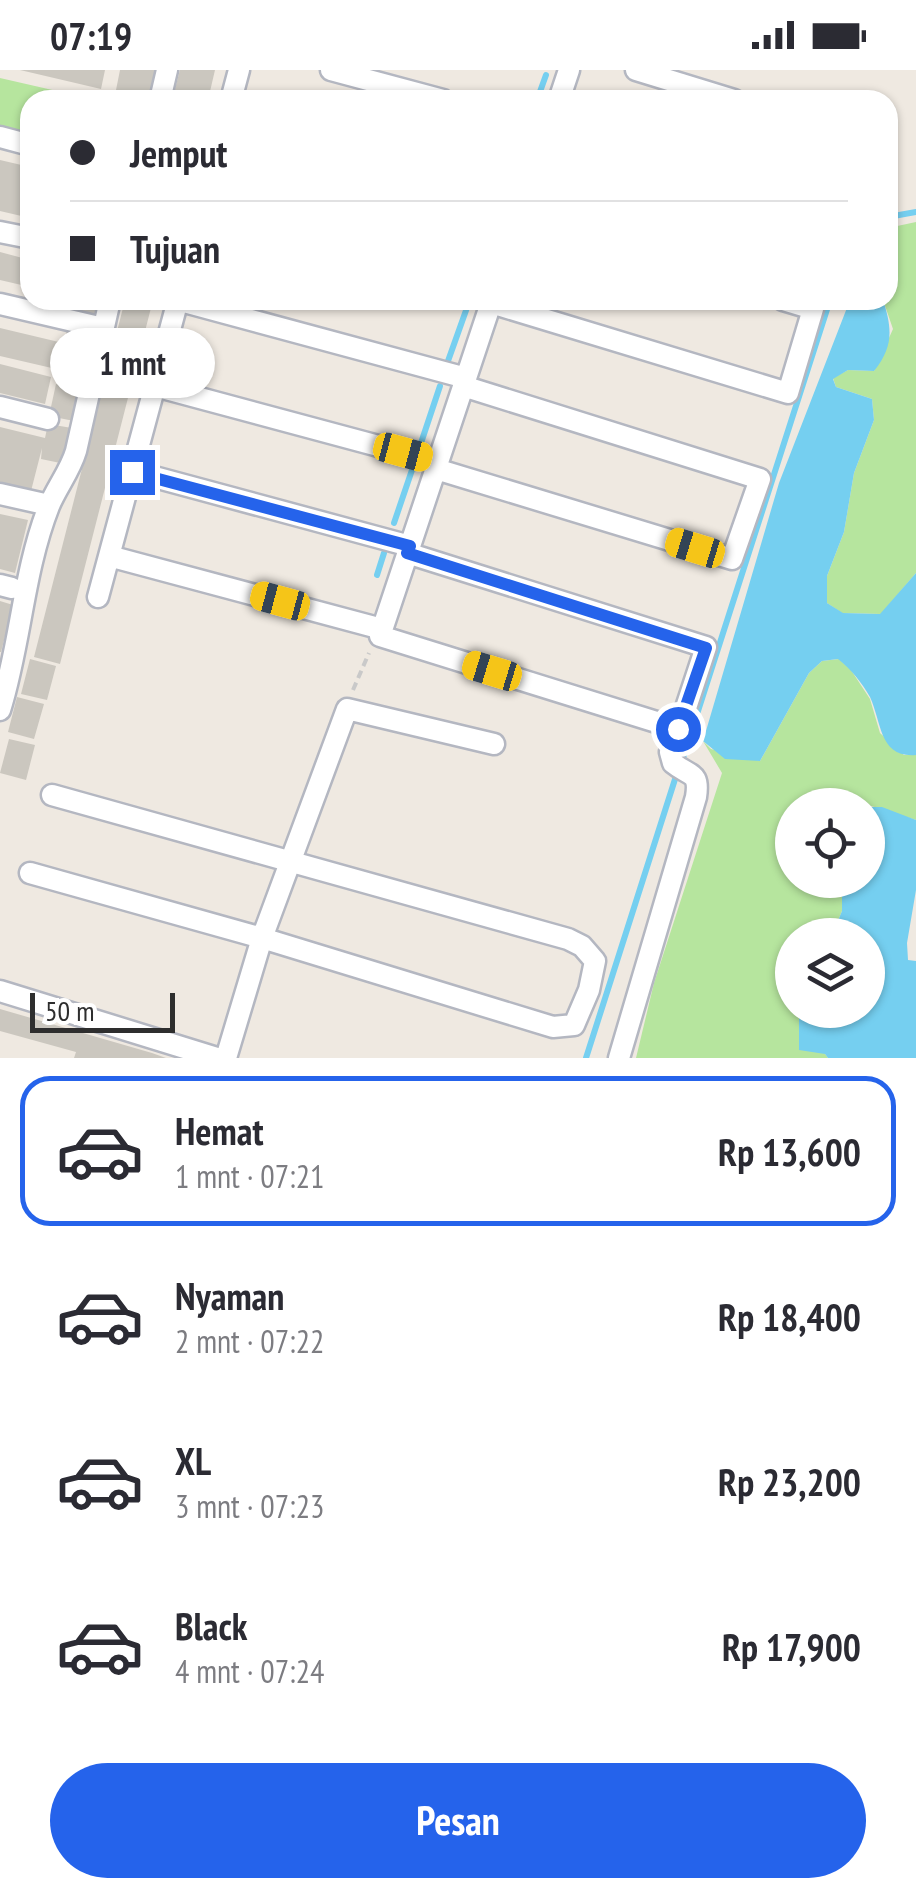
<!DOCTYPE html>
<html lang="id">
<head>
<meta charset="utf-8">
<style>
	body { margin:0; font-family:"PT Sans Narrow",sans-serif; background:#f2f2f3; color:#2b2b33; height:100vh; display:flex; flex-direction:column; font-size:38px; white-space:nowrap }
	* { box-sizing:border-box; margin:0 }
	p { font-size:32px; color:#7c7c81 }
	.icon { flex:none; width:55px; height:55px; fill:none; stroke:currentColor; stroke-width:2; stroke-linecap:round; stroke-linejoin:round }
	.map { position:relative; height:988px; overflow:hidden }
	.drawer { display:flex; flex-direction:column; background:#fff; flex:1 }
	.drawer>* { flex:none }
	.top-card { position:absolute; left:20px; top:20px; width:878px; height:220px; border-radius:30px; box-shadow:0 2px 8px #0004; display:grid; align-content:center; height:220px; padding:0 50px; background:#fff }
	.buttons { position:absolute; left:775px; top:718px; display:grid; gap:20px }
	.buttons a { display:grid; place-items:center; width:110px; height:110px; border-radius:50%; background:#fff; box-shadow:0 2px 8px #0004; font-size:50px }
	.scale { position:absolute; left:30px; bottom:25px; width:145px; box-sizing:border-box; padding-left:10px; border:5px solid #2e2e2e; border-top:0; font-size:28px; line-height:35px; white-space:nowrap; color:#2e2e2e; -webkit-text-stroke:8px #fff; paint-order:stroke }
	.end { position:absolute; width:45px; height:45px; margin:-22px; border:12px solid #2563eb; background:#fff; box-shadow:0 0 0 5px #fff }
	.from { border-radius:50% }
	.bubble { position:absolute; height:70px; border-radius:35px; background:#fff; box-shadow:0 2px 8px #0004; font-size:32px; font-weight:800; line-height:70px; text-align:center }
	.car { position:absolute; width:30px; height:60px; margin:-30px -15px; border-radius:12px; box-shadow:0 0 8px 2px #0007; background:linear-gradient(#f5c518 24%,#345 0 40%,#f5c518 0 76%,#345 0 86%,#f5c518 0) }
	.top-card b { display:flex; align-items:center; gap:35px; height:95px; font-size:38px }
	.top-card b+b { border-top:2px solid #e1e1e2 }
	.top-card i { width:25px; height:25px; background:#2b2b33 }
	ul { padding:18px 0 0; list-style:none }
	li { display:flex; align-items:center; gap:30px; height:150px; margin:0 20px 15px; padding:0 30px; border:5px solid transparent; border-radius:30px }
	li div { flex:1 }
	li b { display:block; font-size:38px }
	li em { font-style:normal; font-weight:800 }
	li.selected { border-color:#2563eb }
	li>.icon { width:90px; height:90px; stroke-width:1.5 }
	.button { display:flex; gap:20px; margin-top:auto; padding:20px 50px }
	.button a { flex:1; height:115px; border-radius:60px; background:#2563eb; color:#fff; font-size:40px; font-weight:800; line-height:115px; text-align:center }
	.status { display:flex; justify-content:space-between; align-items:center; height:70px; padding:0 50px; background:#fff; direction:ltr }
	.status svg { height:28px; fill:currentColor }
	.map>svg:first-child { display:block }
</style>
</head>
<body>
<div class="status"><b>07:19</b><svg viewBox="0 0 49 12"><path d="M0 12V9h3v3zM5 12V6h3v6zM10 12V3h3v9zM15 12V0h3v12zM26 1h20v11H26zM47 4h2v5h-2z"/></svg></div>
<div class="map">
<svg width="916" height="988" viewBox="0 0 916 988">
	<rect width="100%" height="100%" fill="#efe9e1"/>
	<path fill="#b6e59e" d="M 0,8 L 96,30 L 30,30 L 30,64 L 0,57 Z
		M 916,152 L 916,503 L 881,544 L 842,543 L 827,533 L 827,506 L 844,462 L 854,403 L 874,350 L 872,329 L 836,317 L 833,308 L 848,300 L 874,301 L 893,259 L 883,230 L 888,230 L 888,158 Z
		M 839,589 L 851,600 L 870,629 L 880,663 L 904,685 L 916,685 L 916,750 L 868,735 L 792,735 L 792,810 L 842,810 L 842,841 L 832,865 L 792,865 L 792,940 L 799,940 L 797,945 L 828,988 L 636,988 L 654,913 L 722,703 L 703,671 L 711,679 L 760,691 L 809,603 L 822,591 Z"/>
	<path fill="#75cff0" d="M 850,230 L 883,230 C 892,258 894,276 874,301 L 848,300 L 833,309 L 836,317 L 872,329 L 874,350 L 854,403 L 844,462 L 827,506 L 827,533 L 843,543 L 880,544 L 916,503 L 916,685 C 879,688 882,653 870,627 C 862,613 851,599 838,589 L 822,591 L 809,603 L 760,691 L 725,689 L 703,671 L 779,413 Z
		M 868,737 L 882,737 L 916,750 L 916,820 L 907,873 L 908,890 L 916,891 L 916,988 L 828,988 L 825,984 L 799,980 L 799,940 L 868,940 L 868,865 L 832,865 L 842,841 L 842,810 L 868,810 Z"/>
	<g fill="none" stroke-linecap="round" stroke-linejoin="round">
		<path stroke="#75cff0" stroke-width="6" d="M 537,30 L 546,5
			M 888,147 L 916,142
			M 448,291 L 469,232
			M 420,376 L 440,316
			M 394,453 L 413,397
			M 377,505 L 384,483
			M 681,694 L 830,230
			M 586,988 L 677,703"/>
	</g>
	<path fill="#cbc7bf" d="M 20,0 L 105,0 L 101,19 Z
		M 120,0 L 157,0 L 151,30 L 114,30 Z
		M 180,0 L 215,0 L 208,30 L 172,30 Z
		M 0,90 L 30,97 L 30,148 L 0,141 Z
		M 0,182 L 30,190 L 30,217 L 0,210 Z
		M 73,230 L 104,230 L 100,251 L 70,245 Z
		M 125,230 L 153,230 L 60,594 L 34,587 Z
		M 0,258 L 63,273 L 56,299 L 0,286 Z
		M 67,259 L 97,265 L 87,312 L 58,306 Z
		M 0,294 L 51,307 L 45,334 L 0,323 Z
		M 56,314 L 86,320 L 79,352 L 49,346 Z
		M 48,354 L 78,359 L 70,395 L 41,389 L 42,378 L 31,421 L 0,413 L 0,357 L 45,368 Z
		M 0,444 L 28,450 L 15,503 L 0,499 Z
		M 0,531 L 13,535 L 1,582 L 0,582 Z
		M 30,589 L 56,596 L 47,630 L 21,624 Z
		M 17,627 L 44,634 L 34,669 L 8,662 Z
		M 9,669 L 35,675 L 26,710 L 0,703 Z
		M 0,939 L 152,983 L 166,988 L 74,988 L 76,982 L 0,961 Z"/>
	<g fill="none" stroke-linecap="round" stroke-linejoin="round">
		<g stroke="#b4b7c1" stroke-width="25">
			<path id="minor" d="M 331,0 L 443,30
				M 636,0 L 734,30
				M 160,30 L 167,0
				M 231,30 L 239,0
				M 559,30 L 569,0
				M 0,67 L 30,75
				M 0,162 L 30,168
				M 177,230 L 466,308
				M 492,230 L 380,566 L 679,659 L 670,682 L 673,693 C 690,707 700,701 696,727 L 619,988
				M 491,233 L 788,323 L 813,239 L 783,230
				M 0,234 L 103,258
				M 155,316 L 438,392
				M 0,337 L 48,349
				M 436,399 L 732,489 L 760,409 L 463,316
				M 132,401 L 410,476
				M 0,424 L 49,435
				M 407,483 L 706,577 L 679,659
				M 109,486 L 382,559
				M 0,515 L 12,518
				M 98,527 L 178,230
				M 0,640 C 21,573 23,502 49,436 C 57,417 70,401 76,381 L 110,230
				M 30,803 L 262,868 L 553,957 L 574,955 L 589,920 L 595,891 L 582,876 L 568,869 L 52,725
				M 0,921 L 217,988
				M 226,988 L 262,868 L 347,639 L 494,674"/>
		</g>
		<path stroke="#c9c9c9" stroke-width="4" stroke-dasharray="8 5" stroke-linecap="butt" d="M 353,620 L 369,583"/>
		<use href="#minor" stroke="#fff" stroke-width="20"/>
	</g>
	<g fill="none" stroke-linecap="round" stroke-linejoin="round">
		<path stroke="#2563eb" stroke-width="12" d="M 132,402 L 410,476 L 407,483 L 706,578 L 678,659"/>
	</g>
</svg>
<div class="buttons">
<a><svg class="icon" aria-label="locate" viewBox="0 0 24 24"><circle cx="12" cy="12" r="6"/><path d="M12 2v4M12 18v4M2 12h4M18 12h4"/></svg></a>
<a><svg class="icon" aria-label="layers" viewBox="0 0 24 24"><path d="M12 4l9 5-9 5-9-5zM3 14l9 5 9-5"/></svg></a>
</div>
<div class="scale">50 m</div>
<i class="end from" style="left:678px;top:659px"></i>
<i class="end" style="left:132px;top:402px"></i>
<div class="bubble" style="left:50px;top:258px;width:165px">1 mnt</div>
<i class="car" style="left:403px;top:382px;rotate:105deg"></i>
<i class="car" style="left:695px;top:478px;rotate:287deg"></i>
<i class="car" style="left:280px;top:531px;rotate:285deg"></i>
<i class="car" style="left:492px;top:601px;rotate:287deg"></i>
<div class="top-card">
<b><i class="from"></i>Jemput</b>
<b><i></i>Tujuan</b>
</div>
</div>
<section class="drawer">
<ul>
<li class="selected"><svg class="icon" aria-label="car" viewBox="0 0 24 24"><path d="M5 17H2v-5l4-1 3-4h7l3 4 3 1v5h-3M9 17h6M6 11h13"/><circle cx="7" cy="17" r="2"/><circle cx="17" cy="17" r="2"/></svg><div><b>Hemat</b><p>1 mnt · 07:21</p></div><em>Rp 13,600</em></li>
<li><svg class="icon" aria-label="car" viewBox="0 0 24 24"><path d="M5 17H2v-5l4-1 3-4h7l3 4 3 1v5h-3M9 17h6M6 11h13"/><circle cx="7" cy="17" r="2"/><circle cx="17" cy="17" r="2"/></svg><div><b>Nyaman</b><p>2 mnt · 07:22</p></div><em>Rp 18,400</em></li>
<li><svg class="icon" aria-label="car" viewBox="0 0 24 24"><path d="M5 17H2v-5l4-1 3-4h7l3 4 3 1v5h-3M9 17h6M6 11h13"/><circle cx="7" cy="17" r="2"/><circle cx="17" cy="17" r="2"/></svg><div><b>XL</b><p>3 mnt · 07:23</p></div><em>Rp 23,200</em></li>
<li><svg class="icon" aria-label="car" viewBox="0 0 24 24"><path d="M5 17H2v-5l4-1 3-4h7l3 4 3 1v5h-3M9 17h6M6 11h13"/><circle cx="7" cy="17" r="2"/><circle cx="17" cy="17" r="2"/></svg><div><b>Black</b><p>4 mnt · 07:24</p></div><em>Rp 17,900</em></li>
</ul>
<div class="button"><a>Pesan</a></div>
</section>
</body>
</html>
